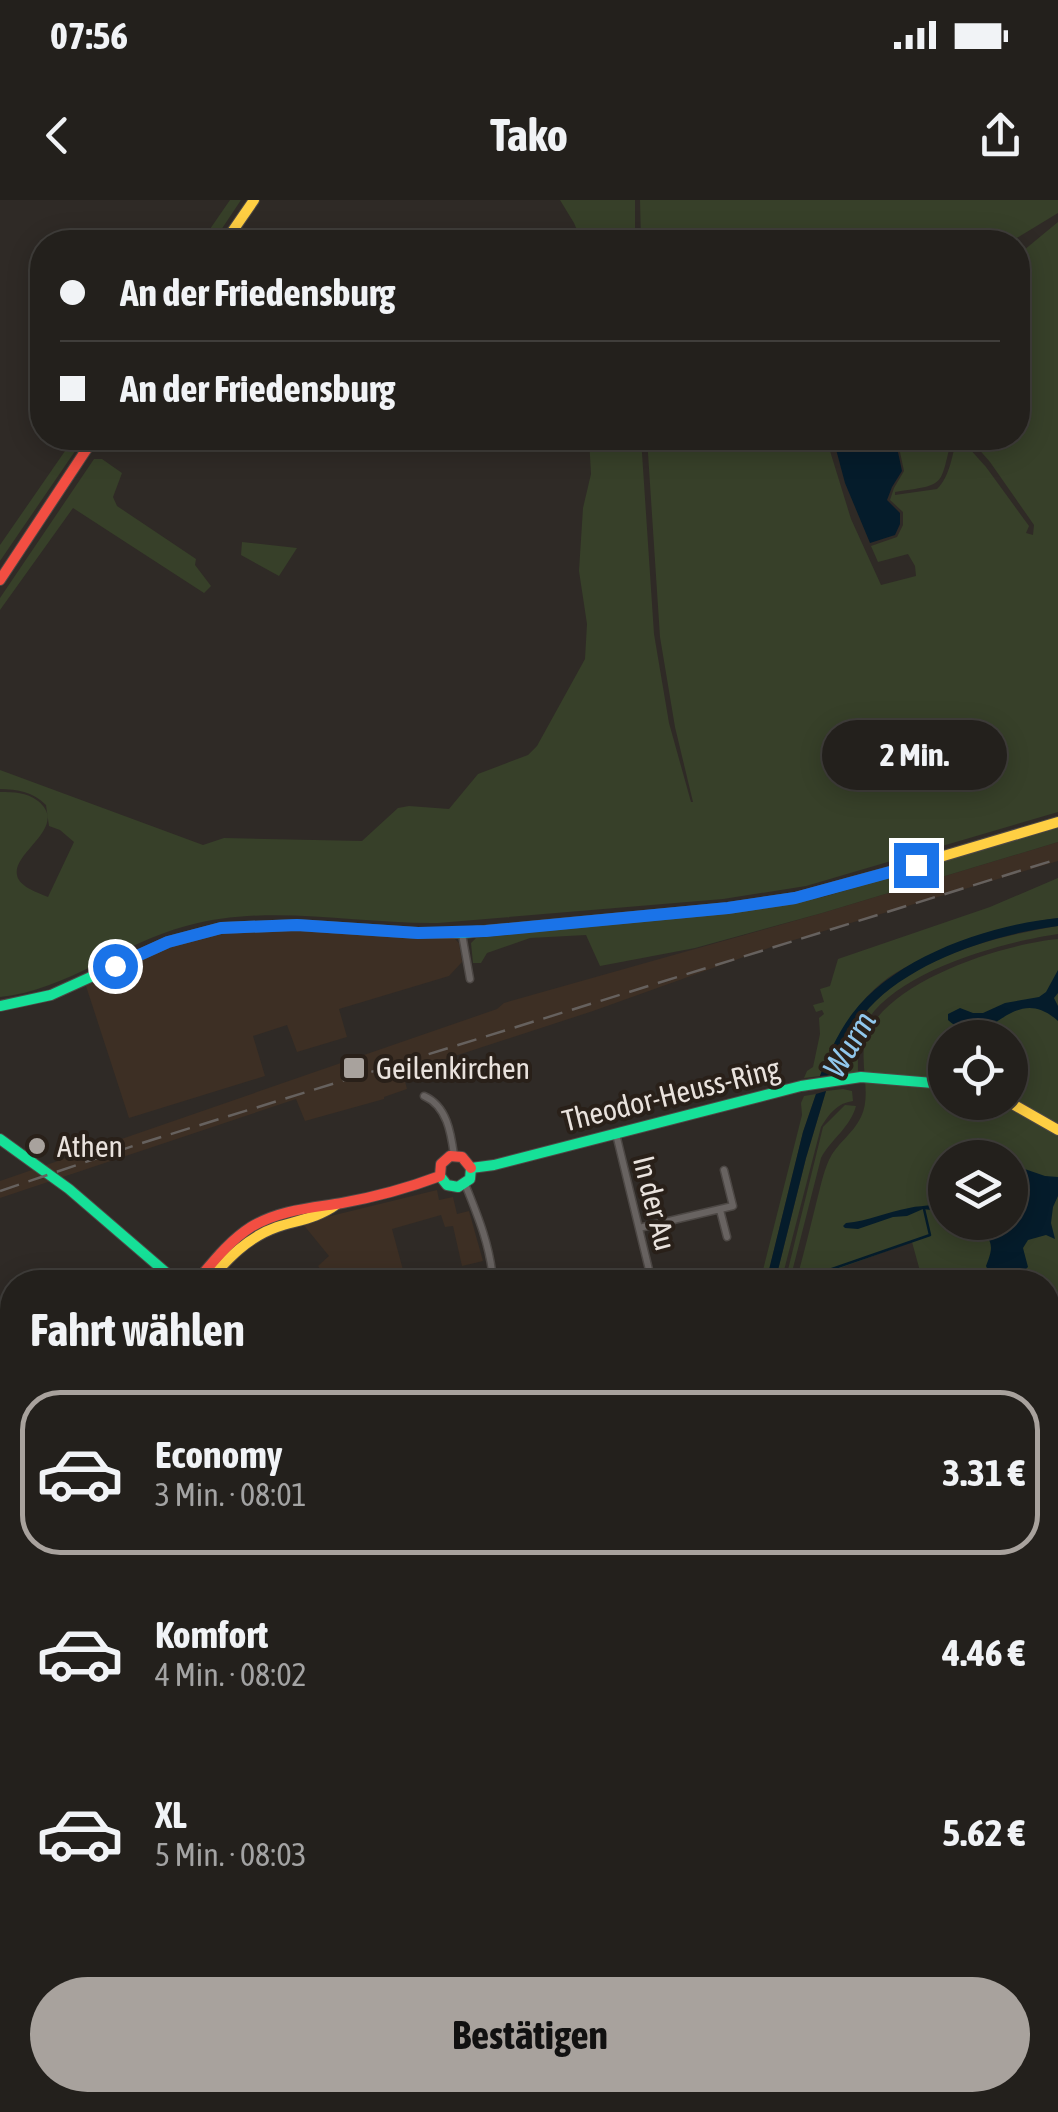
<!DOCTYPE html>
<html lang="de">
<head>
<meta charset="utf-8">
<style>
	body { margin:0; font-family:"Asap Condensed",sans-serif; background:#2b2825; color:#f1f3f6; height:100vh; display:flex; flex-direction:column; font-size:38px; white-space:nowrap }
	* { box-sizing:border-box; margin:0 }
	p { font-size:32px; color:#a3a3a3 }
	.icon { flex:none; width:55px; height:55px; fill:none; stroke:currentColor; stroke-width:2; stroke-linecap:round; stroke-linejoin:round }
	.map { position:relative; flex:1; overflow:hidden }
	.sheet { position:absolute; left:0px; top:1070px; width:1060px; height:842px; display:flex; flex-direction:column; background:#23201c; border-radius:40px 40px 0 0; box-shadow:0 5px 25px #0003,0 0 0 2px #403e3b }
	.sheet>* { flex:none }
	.hud { position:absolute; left:30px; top:30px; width:1000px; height:220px; border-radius:40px; box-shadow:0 5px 25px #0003,0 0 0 2px #403e3b; display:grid; align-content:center; height:220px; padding:0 30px; background:#23201c }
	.tools { position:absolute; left:928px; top:820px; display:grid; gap:20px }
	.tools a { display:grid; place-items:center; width:100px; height:100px; border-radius:50%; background:#23201c; box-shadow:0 5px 25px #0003,0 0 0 2px #403e3b; font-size:50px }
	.end { position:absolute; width:45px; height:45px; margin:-22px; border:12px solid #1a73e8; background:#fff; box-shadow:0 0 0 5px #fff }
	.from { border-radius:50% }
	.bubble { position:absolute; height:70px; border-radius:35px; background:#23201c; box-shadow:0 5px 25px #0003,0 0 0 2px #403e3b; font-size:32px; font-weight:700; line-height:70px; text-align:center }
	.hud b { display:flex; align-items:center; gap:35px; height:95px; font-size:38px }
	.hud b+b { border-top:2px solid #403e3b }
	.hud i { width:25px; height:25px; background:#f1f3f6 }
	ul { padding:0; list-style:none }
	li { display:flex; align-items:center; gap:30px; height:165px; margin:0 20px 15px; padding:0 10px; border:5px solid transparent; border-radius:40px }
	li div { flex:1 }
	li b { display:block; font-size:38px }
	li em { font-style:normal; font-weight:700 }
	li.on { border-color:#a8a29d }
	li>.icon { width:90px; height:90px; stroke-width:1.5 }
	h2 { padding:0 30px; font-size:45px; line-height:120px }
	.primary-button { display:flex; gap:20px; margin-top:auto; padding:20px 30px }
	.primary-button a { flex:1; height:115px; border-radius:60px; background:#a8a29d; color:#111; font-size:40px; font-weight:700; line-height:115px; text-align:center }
	.status { display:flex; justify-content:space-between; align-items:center; height:70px; padding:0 50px; background:#23201c; direction:ltr }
	.status svg { height:28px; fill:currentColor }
	header { display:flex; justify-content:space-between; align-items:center; height:130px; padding:0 30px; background:#23201c; font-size:45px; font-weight:700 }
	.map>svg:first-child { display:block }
</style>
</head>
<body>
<div class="status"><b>07:56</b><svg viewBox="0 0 49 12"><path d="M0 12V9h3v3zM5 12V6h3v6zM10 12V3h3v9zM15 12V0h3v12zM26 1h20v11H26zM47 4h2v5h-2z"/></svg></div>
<header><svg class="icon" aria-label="back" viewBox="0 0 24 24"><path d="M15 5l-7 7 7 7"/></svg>Tako<svg class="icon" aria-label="share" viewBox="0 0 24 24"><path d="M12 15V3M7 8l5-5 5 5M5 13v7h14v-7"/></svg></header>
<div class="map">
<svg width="1058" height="1912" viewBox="0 0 1058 1912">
	<rect width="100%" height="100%" fill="#2f2a26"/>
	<path fill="#3d2f24" d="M 1058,642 L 1058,661 L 777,745 L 593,811 L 403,873 L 407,889 L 384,897 L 384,899 L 305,921 L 296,899 L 0,998 L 0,981 L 497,809 L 504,803 L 822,713 Z
		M 283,729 L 454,738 L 459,743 L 462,762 L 449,776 L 339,809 L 347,837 L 297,852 L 287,825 L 253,836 L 265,876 L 129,918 L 86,786 L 166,748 L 222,734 Z
		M 437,990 L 439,1000 L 453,997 L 457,1014 L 469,1011 L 483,1061 L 462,1066 L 453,1026 L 445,1027 L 441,1015 L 392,1029 L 406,1081 L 405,1082 L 321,1082 L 327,1078 L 318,1066 L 329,1056 L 302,1023 Z
		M 12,1385 L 12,1603 L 0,1610 L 0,1395 Z"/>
	<path fill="#374029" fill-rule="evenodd" d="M 230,0 L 241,0 L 213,42 L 201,42 Z
		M 560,0 L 635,0 L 635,42 L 582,42 L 574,23 Z
		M 640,0 L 1058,0 L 1058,13 L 1010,42 L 641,42 Z
		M 1058,22 L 1058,612 L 806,686 L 723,699 L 438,723 C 354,724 269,703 186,726 C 121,743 68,790 0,797 L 0,592 C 14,592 26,592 38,601 C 70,627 12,652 17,675 C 19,687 39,693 48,697 L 74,642 L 60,630 L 49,626 L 46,605 C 33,592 18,589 0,589 L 0,570 L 203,645 L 224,638 L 362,641 L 398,608 L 409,606 L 449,609 L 478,574 L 528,555 L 537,546 L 585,459 L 587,424 L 579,371 L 583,308 L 591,274 L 589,238 L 641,238 L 654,434 L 669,523 L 691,602 L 693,602 L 675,527 L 660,437 L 647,238 L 826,238 L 851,319 L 881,385 L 916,376 L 915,366 L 908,354 L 878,362 L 871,346 L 897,337 L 903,325 L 903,312 L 890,300 L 894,288 L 904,271 L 897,238 L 952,238 C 939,288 947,284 895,292 L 895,295 L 937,289 C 950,277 952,255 957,238 L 960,238 L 986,267 L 1029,326 L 1026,333 L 1033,335 L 1034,325 L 990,262 L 969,238 L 1018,238 L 1018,55 Z
		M 74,238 L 84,238 L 0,361 L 0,345 Z
		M 94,259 L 102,259 L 122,273 L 113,297 L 117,306 L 196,359 L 195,365 L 211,386 L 204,393 L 73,308 L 0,410 L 0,398 Z
		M 242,342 L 297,348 L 279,376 L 241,355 Z
		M 1058,628 L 1058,642 L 822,713 L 695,748 L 600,766 L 586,735 L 530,738 L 487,753 L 481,763 L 473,763 L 471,743 L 476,738 L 728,713 L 823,697 Z
		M 1058,678 L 1058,718 C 1027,721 998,734 969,744 C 948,752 923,758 904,768 C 862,790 836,834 820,876 L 804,878 L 807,871 L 813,867 L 820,834 L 819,818 L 824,814 L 822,810 L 816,812 L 813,805 L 824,802 L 820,789 L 830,786 L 838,759 L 990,707 Z
		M 1058,726 L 1058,734 C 1003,742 881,774 861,834 C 857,846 858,860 858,873 L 830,875 C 840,852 852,827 869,808 C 915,757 993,737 1058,726 Z
		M 1058,739 L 1058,1156 L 1048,1159 L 1048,1082 L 923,1082 L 912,1042 L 804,1081 L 797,1078 C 804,1053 810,1028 816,1004 C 820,989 823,973 829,960 C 836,944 853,934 861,917 C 873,892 857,860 867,835 C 889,780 1004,744 1058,739 ZM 945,838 L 1010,838 L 1010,902 L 945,902 ZM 945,958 L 1010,958 L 1010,1022 L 945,1022 Z
		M 843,889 L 852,891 L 853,901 C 837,903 829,914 821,927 L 781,1082 L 775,1082 L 806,958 L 826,891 Z
		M 816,894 L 803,932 L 766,1082 L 760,1082 L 802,915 L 801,903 L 804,896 Z
		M 845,905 L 856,906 C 850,928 831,939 821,958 L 791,1076 L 789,1082 L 785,1082 L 823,927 Z
		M 109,1900 L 181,1900 L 174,1912 L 116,1912 Z"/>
	<path fill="#051c2b" d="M 833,238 L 895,238 L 902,271 L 892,287 L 887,300 L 900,313 L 900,324 L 895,335 L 870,343 L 845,283 Z
		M 1058,718 L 1058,726 C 995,734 912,761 869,808 C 851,827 840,852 830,875 L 820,876 C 828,855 838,833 852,814 C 895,757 988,725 1058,718 Z
		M 1058,770 L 1058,793 L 1054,798 L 1058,806 L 1058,821 C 1010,778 990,859 948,820 L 948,814 L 960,808 L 973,813 L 983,813 L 1005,803 L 1039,797 L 1046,792 Z
		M 826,891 L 806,958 L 775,1082 L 766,1082 L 803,932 L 816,894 Z
		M 1010,964 L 1045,976 L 1058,977 L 1058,996 L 1053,1007 L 1051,1023 L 1055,1039 L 1046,1035 L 1028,1040 L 1023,1048 L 1028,1067 L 1026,1069 L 1010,1071 L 1004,1082 L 993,1082 L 986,1066 C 996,1041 989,1045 982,1023 L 1010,1022 Z
		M 945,991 L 945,997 L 938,1008 L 931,1010 L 923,1009 L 907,1016 L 893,1017 L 858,1029 L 845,1028 L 843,1026 L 846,1023 C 868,1021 887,1012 909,1008 C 917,1006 925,1006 933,1005 Z"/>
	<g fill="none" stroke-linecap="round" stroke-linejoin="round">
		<path stroke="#051c2b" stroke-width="2.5" d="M 803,1079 L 930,1035 L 924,1009"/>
		<g stroke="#4d4845" stroke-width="9">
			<path id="street" d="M 462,734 L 470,779
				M 424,896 C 447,906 451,933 454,955
				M 616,934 L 652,1082
				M 465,984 C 478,1016 491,1048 493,1082
				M 720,1010 L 727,1037
				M 639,1028 L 733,1006 L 724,970
				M 309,1082 L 318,1075 L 324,1082
				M 1048,1410 L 1050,1407 L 1058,1406
				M 0,1618 L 12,1611
				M 1048,1628 L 1058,1624
				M 1048,1740 L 1058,1736
				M 0,1753 L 12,1746
				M 1048,1833 L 1058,1828
				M 435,1900 L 442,1912
				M 571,1900 L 578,1912
				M 797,1900 L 800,1912
				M 1025,1900 L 1029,1912
				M 455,1912 L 476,1900
				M 819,1912 L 864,1900"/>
		</g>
		<g stroke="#4d4845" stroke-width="12">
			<path id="fast" d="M 0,806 L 51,795 L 168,742 L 221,728 L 297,725 L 418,733 L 462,733 L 728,708 L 795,698 L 893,671
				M 0,939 L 69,989 L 177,1082
				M 471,968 L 494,965 L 801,886 L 861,877 L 945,884
				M 440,976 L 447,985 L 458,987 L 470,979 L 471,968
				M 701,1900 L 707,1912"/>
		</g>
		<g stroke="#4d4845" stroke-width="12">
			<path id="slow" d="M 225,42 L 254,0
				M 893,671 L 1058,622
				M 1009,902 L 1058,930
				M 208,1082 C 227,1059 248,1037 277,1027 C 299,1020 318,1018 337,1004
				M 1048,1265 L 1058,1264
				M 263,1912 L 270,1900"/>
		</g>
		<g stroke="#4d4845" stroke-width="12">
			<path id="jam" d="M 0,380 L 94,238
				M 440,976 L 441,964 L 450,956 L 462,957 L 471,968
				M 196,1082 C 213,1062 229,1041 251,1027 C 279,1010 311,1008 342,1003 C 375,997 408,988 440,976
				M 0,1161 L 12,1158"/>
		</g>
		<use href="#street" stroke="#686361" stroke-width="6"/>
		<use href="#fast" stroke="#16e098" stroke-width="10"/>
		<use href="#slow" stroke="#ffcf43" stroke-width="10"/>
		<use href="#jam" stroke="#f24e42" stroke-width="10"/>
		<path stroke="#66615e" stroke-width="2.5" stroke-dasharray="20 10" stroke-linecap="butt" d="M 0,991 L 142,943 L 1058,659"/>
	</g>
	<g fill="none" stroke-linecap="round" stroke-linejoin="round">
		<path stroke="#1a73e8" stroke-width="12" d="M 115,766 L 168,742 L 221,728 L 297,725 L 418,733 L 486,731 L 728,708 L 795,698 L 916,665"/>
	</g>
	<g fill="#a8a29d" stroke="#292019" stroke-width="4">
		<rect x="342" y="856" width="24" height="24" rx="5"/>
		<circle cx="37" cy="946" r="10"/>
	</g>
	<g text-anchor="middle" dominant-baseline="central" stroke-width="8" stroke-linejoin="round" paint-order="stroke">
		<g font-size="30" fill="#e9e2dd" stroke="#292019" text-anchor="start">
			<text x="376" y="868">Geilenkirchen</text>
			<text x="57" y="946">Athen</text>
		</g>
		<g font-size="30" fill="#e9e2dd" stroke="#292019">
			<text transform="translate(671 894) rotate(-14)">Theodor-Heuss-Ring</text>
			<text transform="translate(655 1003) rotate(76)">In der Au</text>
		</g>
		<g font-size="32" font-style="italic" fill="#91c7ec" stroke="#292019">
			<text transform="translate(849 844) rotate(-59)">Wurm</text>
		</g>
	</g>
</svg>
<div class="tools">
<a><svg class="icon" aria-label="locate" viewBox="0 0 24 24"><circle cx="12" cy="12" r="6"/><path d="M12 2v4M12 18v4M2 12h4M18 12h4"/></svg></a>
<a><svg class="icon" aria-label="layers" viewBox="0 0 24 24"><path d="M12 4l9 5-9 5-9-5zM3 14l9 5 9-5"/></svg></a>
</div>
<i class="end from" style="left:115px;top:766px"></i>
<i class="end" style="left:916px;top:665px"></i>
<div class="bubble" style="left:822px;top:520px;width:185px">2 Min.</div>
<div class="hud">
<b><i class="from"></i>An der Friedensburg</b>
<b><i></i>An der Friedensburg</b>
</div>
<section class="sheet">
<h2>Fahrt wählen</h2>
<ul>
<li class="on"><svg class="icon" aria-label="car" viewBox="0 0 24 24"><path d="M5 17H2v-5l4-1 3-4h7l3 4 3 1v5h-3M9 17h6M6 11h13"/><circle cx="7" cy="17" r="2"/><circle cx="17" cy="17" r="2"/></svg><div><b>Economy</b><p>3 Min. · 08:01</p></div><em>3.31 €</em></li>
<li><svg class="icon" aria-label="car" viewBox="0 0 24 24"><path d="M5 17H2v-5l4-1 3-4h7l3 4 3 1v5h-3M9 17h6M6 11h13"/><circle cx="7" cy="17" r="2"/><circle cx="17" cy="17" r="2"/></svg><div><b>Komfort</b><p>4 Min. · 08:02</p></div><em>4.46 €</em></li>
<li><svg class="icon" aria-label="car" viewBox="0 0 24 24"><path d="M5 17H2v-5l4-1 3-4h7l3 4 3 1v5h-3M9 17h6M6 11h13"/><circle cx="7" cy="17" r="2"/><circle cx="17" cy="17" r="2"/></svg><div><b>XL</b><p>5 Min. · 08:03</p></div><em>5.62 €</em></li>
</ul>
<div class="primary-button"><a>Bestätigen</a></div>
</section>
</div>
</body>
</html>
